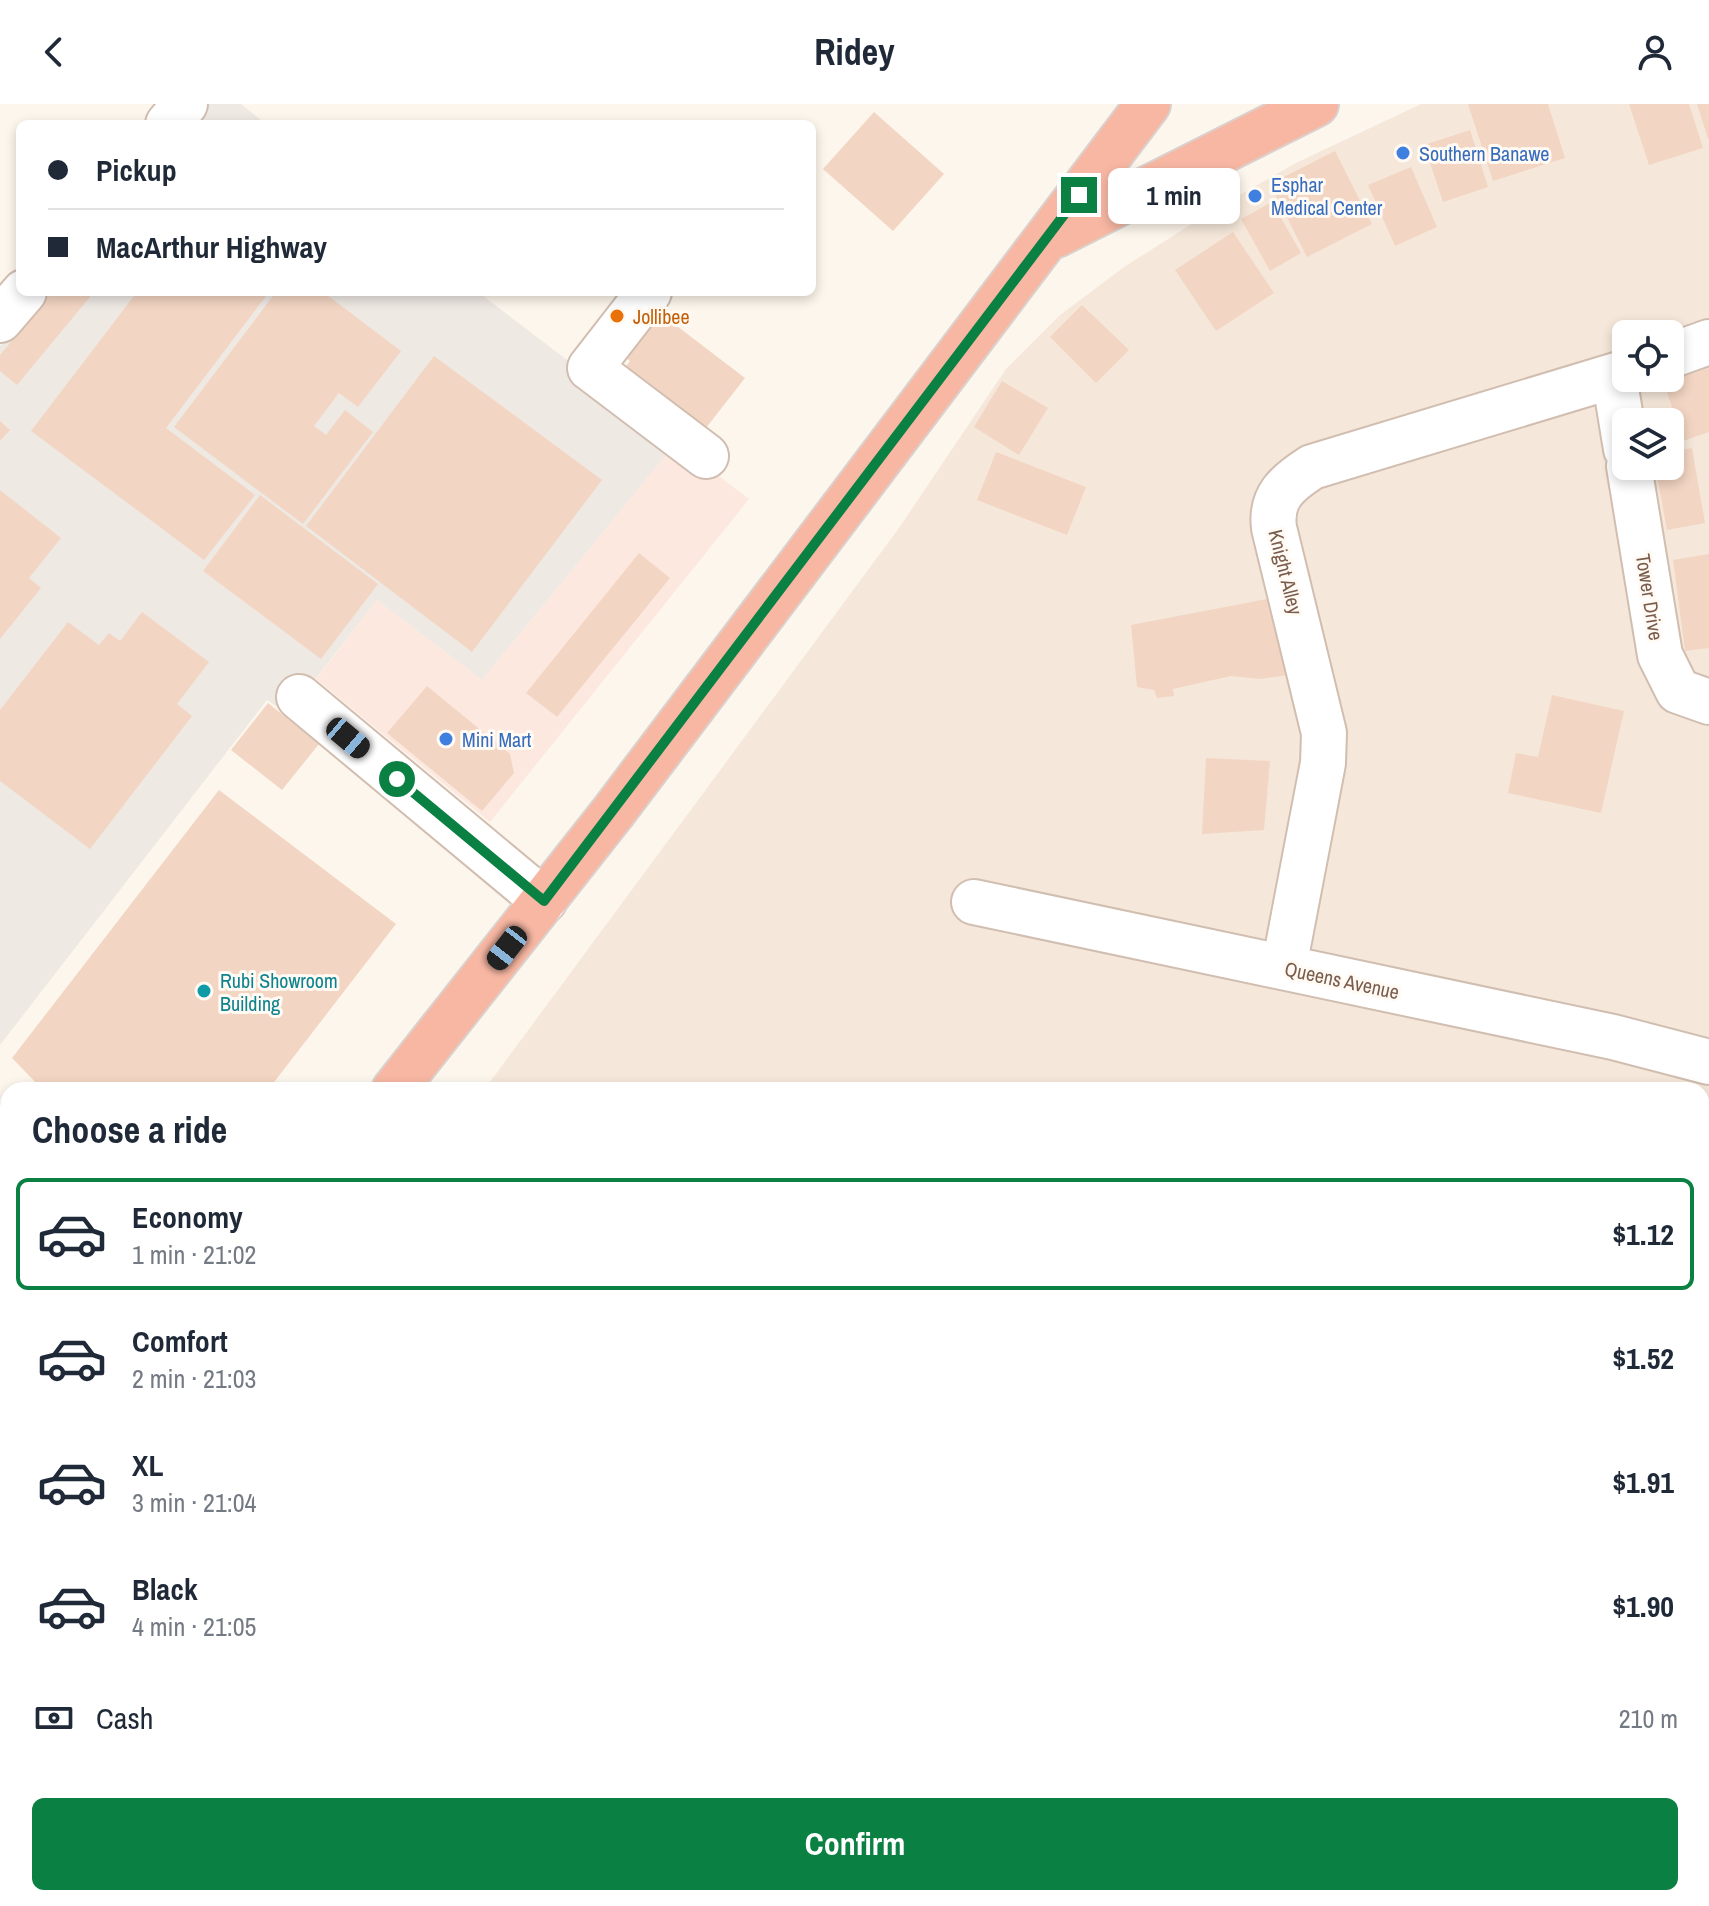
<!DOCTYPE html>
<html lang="en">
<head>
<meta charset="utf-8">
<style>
	body { margin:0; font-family:"Archivo Narrow",sans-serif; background:#f2f2f3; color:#1f2937; height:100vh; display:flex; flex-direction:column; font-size:30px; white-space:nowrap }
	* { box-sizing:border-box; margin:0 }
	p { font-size:26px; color:#747a83 }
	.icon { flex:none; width:44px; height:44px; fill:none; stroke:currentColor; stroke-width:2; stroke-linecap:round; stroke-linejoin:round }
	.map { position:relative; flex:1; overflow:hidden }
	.side { position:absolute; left:0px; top:978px; width:1710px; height:824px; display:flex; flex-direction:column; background:#fff; border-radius:24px 24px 0 0; box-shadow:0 4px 12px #0003 }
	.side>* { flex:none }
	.guide { position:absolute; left:16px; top:16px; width:800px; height:176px; border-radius:12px; box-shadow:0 4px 12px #0003; display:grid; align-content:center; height:176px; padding:0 32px; background:#fff }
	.fabs { position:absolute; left:1612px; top:216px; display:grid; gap:16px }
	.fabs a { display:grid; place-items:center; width:72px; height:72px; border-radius:12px; background:#fff; box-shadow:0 4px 12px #0003; font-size:40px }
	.end { position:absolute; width:36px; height:36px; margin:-18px; border:10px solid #0b8043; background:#fff; box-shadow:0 0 0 4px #fff }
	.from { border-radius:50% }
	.bubble { position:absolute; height:56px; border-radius:12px; background:#fff; box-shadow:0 4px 12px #0003; font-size:26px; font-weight:800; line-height:56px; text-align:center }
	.car { position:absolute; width:24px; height:48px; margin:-24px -12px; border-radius:10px; box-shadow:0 0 6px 2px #0007; background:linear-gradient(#222 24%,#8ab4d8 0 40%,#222 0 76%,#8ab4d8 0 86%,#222 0) }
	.guide b { display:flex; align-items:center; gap:28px; height:76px; font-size:30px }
	.guide b+b { border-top:2px solid #e0e1e3 }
	.guide i { width:20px; height:20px; background:#1f2937 }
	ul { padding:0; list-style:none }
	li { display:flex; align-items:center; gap:24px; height:112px; margin:0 16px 12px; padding:0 16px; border:4px solid transparent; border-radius:12px }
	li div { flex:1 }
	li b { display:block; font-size:30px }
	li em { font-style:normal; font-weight:800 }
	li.active { border-color:#0b8043 }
	li>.icon { width:72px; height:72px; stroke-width:1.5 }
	h2 { padding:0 32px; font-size:36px; line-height:96px }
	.pay { display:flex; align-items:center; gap:20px; height:88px; padding:0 32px; font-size:30px }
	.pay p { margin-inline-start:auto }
	.action { display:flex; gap:16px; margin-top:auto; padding:16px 32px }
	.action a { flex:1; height:92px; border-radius:12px; background:#0b8043; color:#fff; font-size:32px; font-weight:800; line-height:92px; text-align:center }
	header { display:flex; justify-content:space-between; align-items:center; height:104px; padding:0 32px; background:#fff; font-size:36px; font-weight:800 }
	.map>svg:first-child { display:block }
</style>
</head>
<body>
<header><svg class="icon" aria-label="back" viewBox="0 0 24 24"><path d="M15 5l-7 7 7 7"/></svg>Ridey<svg class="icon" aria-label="person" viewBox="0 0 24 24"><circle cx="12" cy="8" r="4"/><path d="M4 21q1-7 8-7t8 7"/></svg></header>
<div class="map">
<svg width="1709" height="1802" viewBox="0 0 1709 1802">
	<rect width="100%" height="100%" fill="#fdf6ec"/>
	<path fill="#f5e8da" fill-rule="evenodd" d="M 1421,0 L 1709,0 L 1709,1802 L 862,1802 L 854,1794 L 1702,1794 L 1702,986 L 484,986 L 899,424 L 1006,265 L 1060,211 L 1124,163 L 1215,105 L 1298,58 ZM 1626,230 L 1670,230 L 1670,274 L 1626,274 ZM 1626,318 L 1670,318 L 1670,362 L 1626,362 Z"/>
	<path fill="#fde8e0" d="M 676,339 L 749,395 L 490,718 L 316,575 L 377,496 L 482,576 Z"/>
	<path fill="#efe9e4" d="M 199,0 L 241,0 L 266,20 L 183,20 Z
		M 44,188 L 478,188 L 676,339 L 482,576 L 377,496 L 288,610 L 267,596 L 0,941 L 0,242 Z
		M 0,1252 L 8,1260 L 8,1375 L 0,1385 Z"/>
	<path fill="#f3e8fa" d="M 1702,1687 L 1709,1689 L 1709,1802 L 1616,1802 L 1584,1794 L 1702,1794 Z"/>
	<path fill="#bfe3e8" stroke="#a5d3da" stroke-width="2" d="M 0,1000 L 8,1011 L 8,1170 L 0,1161 Z
		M 679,1794 L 854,1794 L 862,1802 L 688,1802 Z"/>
	<path fill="#f3d5c3" d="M 1468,0 L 1548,0 L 1565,54 L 1493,77 Z
		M 1629,0 L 1689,0 L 1703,44 L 1649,61 Z
		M 1697,0 L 1709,0 L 1709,35 L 1708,35 Z
		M 874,8 L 944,70 L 893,127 L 823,65 Z
		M 1470,26 L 1488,83 L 1443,98 L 1424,41 Z
		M 1335,47 L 1372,120 L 1307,153 L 1270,80 Z
		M 1411,63 L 1437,123 L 1395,142 L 1368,81 Z
		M 1272,98 L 1301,149 L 1270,167 L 1241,115 Z
		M 1233,128 L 1274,189 L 1216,227 L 1175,166 Z
		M 52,188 L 94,188 L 17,281 L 0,267 L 0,251 Z
		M 137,188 L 269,188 L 166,324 L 255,391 L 204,456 L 31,327 Z
		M 276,188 L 323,188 L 401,247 L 358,303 L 339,289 L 314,322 L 326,331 L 345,306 L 373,328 L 303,420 L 174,323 Z
		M 1082,201 L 1129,246 L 1096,279 L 1050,233 Z
		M 652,203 L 745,274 L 695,338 L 615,277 L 630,257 L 618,247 Z
		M 434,252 L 602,376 L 472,548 L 306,422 Z
		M 1709,264 L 1709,328 L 1683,337 L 1664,279 Z
		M 1002,277 L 1048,304 L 1019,351 L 974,323 Z
		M 0,317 L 10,326 L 0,337 Z
		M 1692,344 L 1705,419 L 1667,426 L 1655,362 L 1670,362 L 1670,348 Z
		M 996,348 L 1086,383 L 1067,431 L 977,396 Z
		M 0,386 L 61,434 L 29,474 L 41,484 L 0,535 Z
		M 260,391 L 378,480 L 321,555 L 203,467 Z
		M 639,449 L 670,474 L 557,613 L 526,589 Z
		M 1709,450 L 1709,544 L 1685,547 L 1673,456 Z
		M 1277,493 L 1296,570 L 1260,575 L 1231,572 L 1173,585 L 1174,592 L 1157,594 L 1154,586 L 1137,583 L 1131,521 Z
		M 142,508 L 209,558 L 177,600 L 192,612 L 90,745 L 0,677 L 0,606 L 68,518 L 99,541 L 109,529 L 120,537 Z
		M 427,582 L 510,650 L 514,669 L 482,707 L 387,629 Z
		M 1552,591 L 1624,607 L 1601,709 L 1508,689 L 1516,649 L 1538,653 Z
		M 268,599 L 319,640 L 282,686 L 231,646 Z
		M 1206,654 L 1270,657 L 1264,726 L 1202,730 Z
		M 219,686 L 396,820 L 268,986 L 43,986 L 12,954 Z
		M 1702,1696 L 1709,1697 L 1703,1725 L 1702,1725 Z
		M 1623,1794 L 1693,1794 L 1691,1802 L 1654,1802 Z"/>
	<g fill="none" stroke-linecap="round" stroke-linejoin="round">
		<g stroke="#d1beb0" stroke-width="48">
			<path id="minor" d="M 168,20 L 185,0
				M 649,188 L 590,264 L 706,352
				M 0,216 L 24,188
				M 1670,252 L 1709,238
				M 1614,272 L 1626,345
				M 1629,362 L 1660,551 L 1678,587 L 1709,598
				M 299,593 L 544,797
				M 974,798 L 1613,933 L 1709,958
				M 1284,863 L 1323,659 L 1324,629 L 1274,424 C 1270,393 1287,379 1312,363 L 1626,268
				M 1702,1262 L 1709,1264
				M 1702,1477 L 1709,1479
				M 1702,1659 L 1709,1660
				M 421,1794 L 422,1802
				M 1018,1794 L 1027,1802
				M 1542,1794 L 1575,1802"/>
		</g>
		<g stroke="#dad1cd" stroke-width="48">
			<path id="highway" d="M 1056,131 L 1316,0
				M 394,986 L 614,707 L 1148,0
				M 0,1494 L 8,1483"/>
		</g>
		<path stroke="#d9b8a5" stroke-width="5" stroke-dasharray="2 6" stroke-linecap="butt" d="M 0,1240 L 8,1249
			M 228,1802 L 234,1794"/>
		<use href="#minor" stroke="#fff" stroke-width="44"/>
		<use href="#highway" stroke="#f7b7a3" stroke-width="44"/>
	</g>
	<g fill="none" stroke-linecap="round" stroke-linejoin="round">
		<path stroke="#0b8043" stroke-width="10" d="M 397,675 L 544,797 L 1079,91"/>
	</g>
	<g fill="#3f7fe0" stroke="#fffaf3" stroke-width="3">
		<circle cx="1403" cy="49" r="8"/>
		<circle cx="1255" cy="92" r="8"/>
		<circle cx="446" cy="635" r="8"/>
	</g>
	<circle fill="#e8710a" stroke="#fffaf3" stroke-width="3" cx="617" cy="212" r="8"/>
	<circle fill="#0f9aa8" stroke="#fffaf3" stroke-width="3" cx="204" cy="887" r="8"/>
	<g text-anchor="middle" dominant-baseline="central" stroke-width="6" stroke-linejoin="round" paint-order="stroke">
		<g font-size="20" fill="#366cbe" stroke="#fffaf3" text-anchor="start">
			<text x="1419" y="49">Southern Banawe</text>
			<text x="1271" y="80">Esphar<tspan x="1271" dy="23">Medical Center</tspan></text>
			<text x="462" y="635">Mini Mart</text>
		</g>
		<g font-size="20" fill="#c56008" stroke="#fffaf3" text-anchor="start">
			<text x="633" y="212">Jollibee</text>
		</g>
		<g font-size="20" fill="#7a5c4d" stroke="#fffaf3">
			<text transform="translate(1286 468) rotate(76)">Knight Alley</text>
			<text transform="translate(1650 493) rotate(81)">Tower Drive</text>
			<text transform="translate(1342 876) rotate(12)">Queens Avenue</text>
		</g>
		<g font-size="20" fill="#0d838f" stroke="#fffaf3" text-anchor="start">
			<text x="220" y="876">Rubi Showroom<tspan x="220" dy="23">Building</tspan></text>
		</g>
	</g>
</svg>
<div class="fabs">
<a><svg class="icon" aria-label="locate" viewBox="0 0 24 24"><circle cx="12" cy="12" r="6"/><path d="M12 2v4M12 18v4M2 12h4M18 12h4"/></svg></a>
<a><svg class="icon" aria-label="layers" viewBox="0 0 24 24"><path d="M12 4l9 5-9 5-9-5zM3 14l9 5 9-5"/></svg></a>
</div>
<i class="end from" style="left:397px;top:675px"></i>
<i class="end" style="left:1079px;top:91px"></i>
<div class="bubble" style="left:1108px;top:64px;width:132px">1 min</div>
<i class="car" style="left:348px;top:634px;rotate:130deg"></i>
<i class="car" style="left:507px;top:844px;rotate:218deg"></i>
<div class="guide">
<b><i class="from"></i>Pickup</b>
<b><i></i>MacArthur Highway</b>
</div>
<section class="side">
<h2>Choose a ride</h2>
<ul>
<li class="active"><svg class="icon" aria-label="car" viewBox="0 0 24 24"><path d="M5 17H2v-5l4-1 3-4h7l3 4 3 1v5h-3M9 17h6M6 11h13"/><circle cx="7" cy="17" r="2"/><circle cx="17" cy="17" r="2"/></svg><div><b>Economy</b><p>1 min · 21:02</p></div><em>$1.12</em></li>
<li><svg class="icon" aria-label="car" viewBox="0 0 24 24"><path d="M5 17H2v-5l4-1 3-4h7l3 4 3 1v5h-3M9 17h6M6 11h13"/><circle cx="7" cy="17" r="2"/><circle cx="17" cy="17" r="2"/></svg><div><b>Comfort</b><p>2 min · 21:03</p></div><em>$1.52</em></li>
<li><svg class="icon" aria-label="car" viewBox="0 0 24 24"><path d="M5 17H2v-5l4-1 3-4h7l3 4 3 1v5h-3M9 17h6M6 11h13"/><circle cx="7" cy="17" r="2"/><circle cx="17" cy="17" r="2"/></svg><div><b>XL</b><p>3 min · 21:04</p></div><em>$1.91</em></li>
<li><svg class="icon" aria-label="car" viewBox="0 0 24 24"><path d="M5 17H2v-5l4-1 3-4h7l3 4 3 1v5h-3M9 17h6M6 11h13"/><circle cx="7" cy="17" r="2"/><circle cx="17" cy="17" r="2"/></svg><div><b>Black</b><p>4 min · 21:05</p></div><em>$1.90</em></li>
</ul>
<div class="pay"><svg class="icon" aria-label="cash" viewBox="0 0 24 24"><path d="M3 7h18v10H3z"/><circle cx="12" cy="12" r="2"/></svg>Cash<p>210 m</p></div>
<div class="action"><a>Confirm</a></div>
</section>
</div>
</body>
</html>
